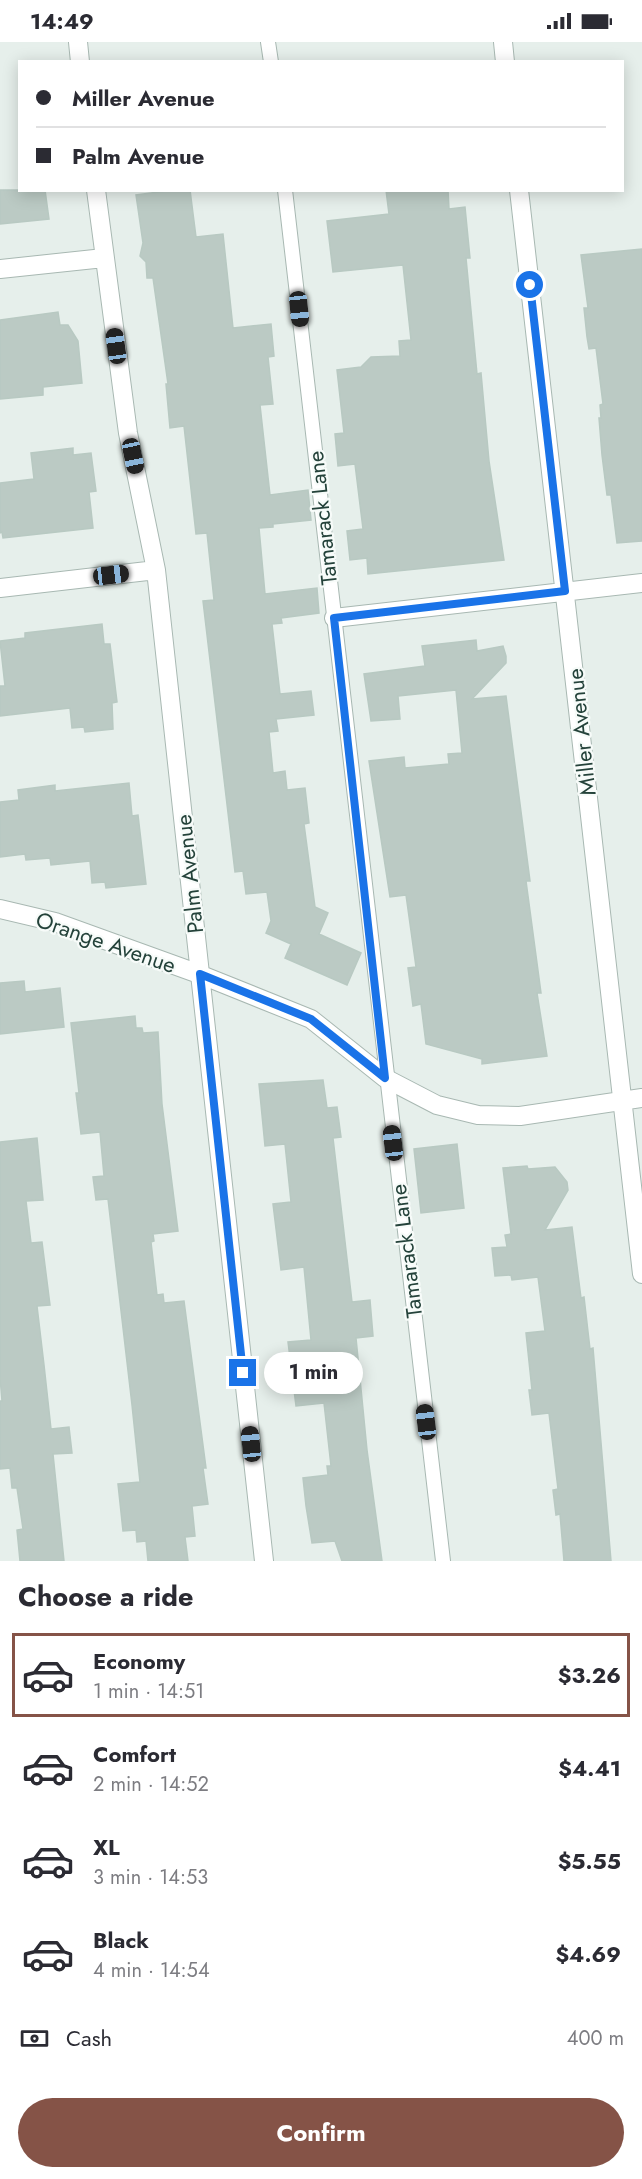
<!DOCTYPE html>
<html lang="en">
<head>
<meta charset="utf-8">
<style>
	body { margin:0; font-family:Jost,sans-serif; background:#f7f7f7; color:#2b2b33; height:100vh; display:flex; flex-direction:column; font-size:22px; white-space:nowrap }
	* { box-sizing:border-box; margin:0 }
	p { font-size:20px; color:#7c7c81 }
	.icon { flex:none; width:33px; height:33px; fill:none; stroke:currentColor; stroke-width:2; stroke-linecap:round; stroke-linejoin:round }
	.map { position:relative; height:1519px; overflow:hidden }
	.side { display:flex; flex-direction:column; background:#fff; flex:1 }
	.side>* { flex:none }
	.hud { position:absolute; left:18px; top:18px; width:606px; height:132px; border-radius:0px; box-shadow:0 3px 15px #0003; display:grid; align-content:center; height:132px; padding:0 18px; background:#fff }
	.end { position:absolute; width:27px; height:27px; margin:-14px; border:8px solid #1a73e8; background:#fff; box-shadow:0 0 0 3px #fff }
	.from { border-radius:50% }
	.bubble { position:absolute; height:42px; border-radius:21px; background:#fff; box-shadow:0 3px 15px #0003; font-size:20px; font-weight:700; line-height:42px; text-align:center }
	.car { position:absolute; width:18px; height:36px; margin:-18px -9px; border-radius:8px; box-shadow:0 0 4px 2px #0007; background:linear-gradient(#222 24%,#8ab4d8 0 40%,#222 0 76%,#8ab4d8 0 86%,#222 0) }
	.hud b { display:flex; align-items:center; gap:21px; height:57px; font-size:22px }
	.hud b+b { border-top:2px solid #e1e1e2 }
	.hud i { width:15px; height:15px; background:#2b2b33 }
	ul { padding:0; list-style:none }
	li { display:flex; align-items:center; gap:18px; height:84px; margin:0 12px 9px; padding:0 6px; border:3px solid transparent; border-radius:0px }
	li div { flex:1 }
	li b { display:block; font-size:22px }
	li em { font-style:normal; font-weight:700 }
	li.current { border-color:#855347 }
	li>.icon { width:54px; height:54px; stroke-width:1.5 }
	h2 { padding:0 18px; font-size:27px; line-height:72px }
	.pay { display:flex; align-items:center; gap:15px; height:66px; padding:0 18px; font-size:22px }
	.pay p { margin-inline-start:auto }
	.button { display:flex; gap:12px; margin-top:auto; padding:12px 18px }
	.button a { flex:1; height:69px; border-radius:36px; background:#855347; color:#fff; font-size:24px; font-weight:700; line-height:69px; text-align:center }
	.status { display:flex; justify-content:space-between; align-items:center; height:42px; padding:0 30px; background:#fff; direction:ltr }
	.status svg { height:16px; fill:currentColor }
	.map>svg:first-child { display:block }
</style>
</head>
<body>
<div class="status"><b>14:49</b><svg viewBox="0 0 49 12"><path d="M0 12V9h3v3zM5 12V6h3v6zM10 12V3h3v9zM15 12V0h3v12zM26 1h20v11H26zM47 4h2v5h-2z"/></svg></div>
<div class="map">
<svg width="642" height="1519" viewBox="0 0 642 1519">
	<rect width="100%" height="100%" fill="#e6efeb"/>
	<path fill="#bbcac4" stroke="#b8c9c2" stroke-width="1.5" d="M 0,148 L 45,148 L 49,177 L 0,182 Z
		M 174,148 L 190,148 L 196,195 L 223,192 L 233,286 L 271,282 L 274,314 L 268,315 L 273,362 L 260,363 L 270,453 L 308,448 L 311,478 L 273,482 L 273,485 L 259,486 L 265,552 L 317,546 L 319,571 L 281,576 L 282,581 L 272,582 L 280,652 L 311,649 L 314,673 L 276,677 L 278,689 L 269,690 L 273,731 L 285,729 L 287,748 L 305,746 L 309,781 L 304,782 L 315,865 L 328,871 L 319,892 L 361,911 L 347,943 L 285,916 L 291,902 L 266,891 L 271,879 L 267,850 L 246,852 L 243,829 L 235,830 L 203,559 L 214,558 L 207,491 L 196,492 L 184,384 L 170,386 L 166,342 L 168,342 L 153,236 L 147,236 L 146,220 L 140,214 L 143,201 L 136,153 Z
		M 386,148 L 448,148 L 449,167 L 465,165 L 470,216 L 466,216 L 477,332 L 481,331 L 489,419 L 504,518 L 368,532 L 367,516 L 350,518 L 347,489 L 363,487 L 355,422 L 338,424 L 335,392 L 344,391 L 337,328 L 361,325 L 371,315 L 400,314 L 399,299 L 411,298 L 403,223 L 333,230 L 327,179 L 389,172 Z
		M 642,207 L 642,499 L 617,501 L 611,453 L 607,453 L 602,413 L 599,376 L 601,376 L 600,363 L 603,362 L 596,306 L 589,307 L 587,295 L 584,266 L 588,266 L 581,213 Z
		M 58,270 L 60,283 L 68,283 L 78,299 L 82,341 L 43,345 L 43,353 L 0,357 L 0,278 Z
		M 73,406 L 73,413 L 91,411 L 96,449 L 89,450 L 93,486 L 3,496 L 2,490 L 0,491 L 0,441 L 34,437 L 31,411 Z
		M 102,582 L 104,602 L 110,602 L 117,660 L 112,661 L 113,687 L 85,690 L 84,685 L 72,686 L 70,666 L 0,674 L 0,644 L 5,644 L 0,599 L 25,596 L 25,591 Z
		M 476,598 L 477,609 L 503,604 L 506,614 L 506,621 L 472,657 L 506,654 L 530,839 L 526,839 L 541,951 L 537,951 L 547,1014 L 482,1022 L 482,1017 L 426,1002 L 421,962 L 413,964 L 408,926 L 416,925 L 406,853 L 390,855 L 369,719 L 404,715 L 405,726 L 449,722 L 448,712 L 462,711 L 456,648 L 398,654 L 400,677 L 371,679 L 364,632 L 425,624 L 422,604 Z
		M 129,741 L 132,774 L 138,773 L 146,842 L 106,846 L 105,840 L 92,841 L 90,819 L 51,823 L 50,816 L 26,818 L 25,812 L 0,815 L 0,760 L 19,758 L 18,748 L 55,743 L 55,749 Z
		M 24,939 L 25,950 L 60,946 L 64,985 L 0,992 L 0,941 Z
		M 135,974 L 136,986 L 142,986 L 143,991 L 158,990 L 162,1062 L 178,1189 L 153,1192 L 154,1199 L 151,1200 L 157,1253 L 163,1252 L 164,1261 L 184,1259 L 206,1426 L 203,1426 L 208,1462 L 192,1464 L 195,1494 L 185,1495 L 188,1519 L 148,1519 L 146,1499 L 137,1500 L 136,1488 L 123,1489 L 118,1442 L 140,1440 L 132,1363 L 108,1157 L 96,1158 L 93,1135 L 104,1134 L 100,1090 L 81,1092 L 76,1051 L 79,1051 L 71,981 Z
		M 323,1038 L 327,1066 L 337,1065 L 341,1095 L 333,1096 L 352,1260 L 370,1258 L 373,1294 L 356,1296 L 367,1408 L 382,1519 L 342,1519 L 335,1499 L 312,1501 L 306,1464 L 303,1436 L 328,1433 L 327,1424 L 331,1424 L 324,1361 L 296,1364 L 288,1300 L 311,1298 L 304,1225 L 281,1228 L 273,1162 L 291,1160 L 285,1102 L 265,1104 L 259,1042 Z
		M 37,1096 L 43,1158 L 26,1159 L 31,1201 L 42,1200 L 50,1263 L 37,1264 L 44,1323 L 51,1387 L 69,1385 L 72,1411 L 53,1412 L 64,1519 L 20,1519 L 17,1488 L 23,1487 L 17,1446 L 12,1446 L 10,1426 L 0,1427 L 0,1359 L 2,1359 L 0,1335 L 0,1100 Z
		M 457,1102 L 464,1166 L 421,1171 L 414,1107 Z
		M 527,1124 L 528,1127 L 555,1125 L 567,1140 L 568,1148 L 545,1188 L 572,1185 L 581,1256 L 584,1255 L 590,1307 L 593,1306 L 611,1519 L 564,1519 L 560,1472 L 556,1473 L 553,1448 L 558,1447 L 549,1371 L 532,1373 L 529,1348 L 532,1348 L 526,1291 L 545,1289 L 538,1235 L 512,1238 L 511,1233 L 495,1234 L 492,1206 L 507,1205 L 505,1193 L 511,1192 L 503,1126 Z"/>
	<g fill="none" stroke-linecap="round" stroke-linejoin="round">
		<g stroke="#a8b8b2" stroke-width="16">
			<path id="lane" d="M 268,0 L 271,20
				M 285,148 L 443,1519"/>
		</g>
		<g stroke="#a8b8b2" stroke-width="20">
			<path id="street" d="M 78,0 L 80,20
				M 503,0 L 505,20
				M 96,148 L 128,391 L 156,528 L 264,1519
				M 519,148 L 642,1232
				M 0,227 L 104,216
				M 0,546 L 156,528
				M 334,576 L 642,541
				M 0,867 L 55,880 L 199,932 L 311,977 L 385,1036 L 437,1063 L 478,1073 L 520,1074 L 642,1056"/>
		</g>
		<use href="#lane" stroke="#fff" stroke-width="14"/>
		<use href="#street" stroke="#fff" stroke-width="18"/>
	</g>
	<g fill="none" stroke-linecap="round" stroke-linejoin="round">
		<path stroke="#1a73e8" stroke-width="8" d="M 243,1331 L 200,932 L 311,977 L 385,1036 L 334,576 L 565,549 L 530,243"/>
	</g>
	<g text-anchor="middle" dominant-baseline="central" stroke-width="4.5" stroke-linejoin="round" paint-order="stroke">
		<g font-size="22" fill="#24423a" stroke="#f7fbf9">
			<text transform="translate(322 476) rotate(-96)">Tamarack Lane</text>
			<text transform="translate(581 690) rotate(-96)">Miller Avenue</text>
			<text transform="translate(189 832) rotate(-96)">Palm Avenue</text>
			<text transform="translate(106 900) rotate(19)">Orange Avenue</text>
			<text transform="translate(406 1209) rotate(-97)">Tamarack Lane</text>
		</g>
	</g>
</svg>
<i class="end from" style="left:530px;top:243px"></i>
<i class="end" style="left:243px;top:1331px"></i>
<div class="bubble" style="left:264px;top:1310px;width:99px">1 min</div>
<i class="car" style="left:299px;top:267px;rotate:174deg"></i>
<i class="car" style="left:116px;top:304px;rotate:352deg"></i>
<i class="car" style="left:133px;top:414px;rotate:168deg"></i>
<i class="car" style="left:111px;top:533px;rotate:83deg"></i>
<i class="car" style="left:393px;top:1101px;rotate:353deg"></i>
<i class="car" style="left:426px;top:1380px;rotate:353deg"></i>
<i class="car" style="left:251px;top:1402px;rotate:354deg"></i>
<div class="hud">
<b><i class="from"></i>Miller Avenue</b>
<b><i></i>Palm Avenue</b>
</div>
</div>
<section class="side">
<h2>Choose a ride</h2>
<ul>
<li class="current"><svg class="icon" aria-label="car" viewBox="0 0 24 24"><path d="M5 17H2v-5l4-1 3-4h7l3 4 3 1v5h-3M9 17h6M6 11h13"/><circle cx="7" cy="17" r="2"/><circle cx="17" cy="17" r="2"/></svg><div><b>Economy</b><p>1 min · 14:51</p></div><em>$3.26</em></li>
<li><svg class="icon" aria-label="car" viewBox="0 0 24 24"><path d="M5 17H2v-5l4-1 3-4h7l3 4 3 1v5h-3M9 17h6M6 11h13"/><circle cx="7" cy="17" r="2"/><circle cx="17" cy="17" r="2"/></svg><div><b>Comfort</b><p>2 min · 14:52</p></div><em>$4.41</em></li>
<li><svg class="icon" aria-label="car" viewBox="0 0 24 24"><path d="M5 17H2v-5l4-1 3-4h7l3 4 3 1v5h-3M9 17h6M6 11h13"/><circle cx="7" cy="17" r="2"/><circle cx="17" cy="17" r="2"/></svg><div><b>XL</b><p>3 min · 14:53</p></div><em>$5.55</em></li>
<li><svg class="icon" aria-label="car" viewBox="0 0 24 24"><path d="M5 17H2v-5l4-1 3-4h7l3 4 3 1v5h-3M9 17h6M6 11h13"/><circle cx="7" cy="17" r="2"/><circle cx="17" cy="17" r="2"/></svg><div><b>Black</b><p>4 min · 14:54</p></div><em>$4.69</em></li>
</ul>
<div class="pay"><svg class="icon" aria-label="cash" viewBox="0 0 24 24"><path d="M3 7h18v10H3z"/><circle cx="12" cy="12" r="2"/></svg>Cash<p>400 m</p></div>
<div class="button"><a>Confirm</a></div>
</section>
</body>
</html>
